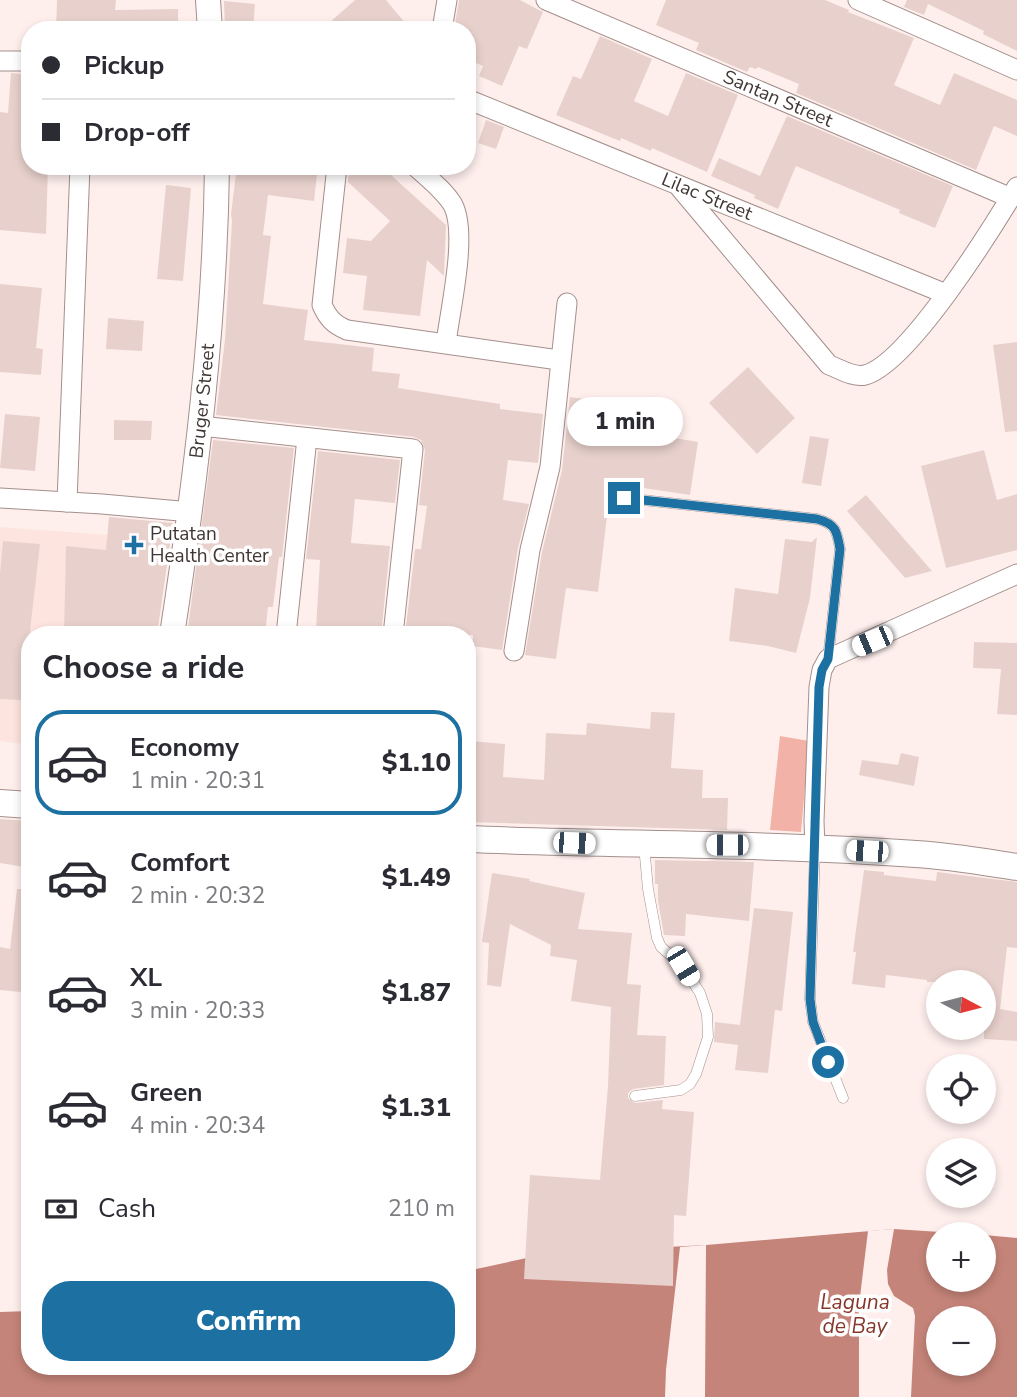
<!DOCTYPE html>
<html lang="en">
<head>
<meta charset="utf-8">
<style>
	body { margin:0; font-family:"Nunito Sans",sans-serif; background:#f2f2f3; color:#2b2b33; height:100vh; display:flex; flex-direction:column; font-size:26px; white-space:nowrap }
	* { box-sizing:border-box; margin:0 }
	p { font-size:23px; color:#7c7c81 }
	.icon { flex:none; width:38px; height:38px; fill:none; stroke:currentColor; stroke-width:2; stroke-linecap:round; stroke-linejoin:round }
	.map { position:relative; flex:1; overflow:hidden }
	.panel { position:absolute; left:21px; top:626px; width:455px; height:749px; display:flex; flex-direction:column; background:#fff; border-radius:28px; box-shadow:0 4px 10px #0003 }
	.panel>* { flex:none }
	.banner { position:absolute; left:21px; top:21px; width:455px; height:154px; border-radius:28px; box-shadow:0 4px 10px #0003; display:grid; align-content:center; height:154px; padding:0 21px; background:#fff }
	.needle { width:46px; rotate:97deg }
	.controls { position:absolute; left:926px; top:970px; display:grid; gap:14px }
	.controls a { display:grid; place-items:center; width:70px; height:70px; border-radius:50%; background:#fff; box-shadow:0 4px 10px #0003; font-size:35px }
	.end { position:absolute; width:32px; height:32px; margin:-16px; border:9px solid #1d71a2; background:#fff; box-shadow:0 0 0 4px #fff }
	.from { border-radius:50% }
	.bubble { position:absolute; height:49px; border-radius:24px; background:#fff; box-shadow:0 4px 10px #0003; font-size:23px; font-weight:800; line-height:49px; text-align:center }
	.car { position:absolute; width:21px; height:42px; margin:-21px -10px; border-radius:9px; box-shadow:0 0 5px 2px #0007; background:linear-gradient(#fff 24%,#345 0 40%,#fff 0 76%,#345 0 86%,#fff 0) }
	.banner b { display:flex; align-items:center; gap:24px; height:66px; font-size:26px }
	.banner b+b { border-top:2px solid #e1e1e2 }
	.banner i { width:18px; height:18px; background:#2b2b33 }
	ul { padding:0; list-style:none }
	li { display:flex; align-items:center; gap:21px; height:105px; margin:0 14px 10px; padding:0 7px; border:4px solid transparent; border-radius:28px }
	li div { flex:1 }
	li b { display:block; font-size:26px }
	li em { font-style:normal; font-weight:800 }
	li.active { border-color:#1d71a2 }
	li>.icon { width:63px; height:63px; stroke-width:1.5 }
	h2 { padding:0 21px; font-size:32px; line-height:84px }
	.pay { display:flex; align-items:center; gap:18px; height:77px; padding:0 21px; font-size:26px }
	.pay p { margin-inline-start:auto }
	.button { display:flex; gap:14px; margin-top:auto; padding:14px 21px }
	.button a { flex:1; height:80px; border-radius:28px; background:#1d71a2; color:#fff; font-size:28px; font-weight:800; line-height:80px; text-align:center }
	.map>svg:first-child { display:block }
</style>
</head>
<body>
<div class="map">
<svg width="1017" height="1397" viewBox="0 0 1017 1397">
	<rect width="100%" height="100%" fill="#feefed"/>
	<path fill="#fee4df" d="M 0,527 L 108,535 L 110,635 L 30,635 L 30,745 L 0,741 Z"/>
	<path fill="#f3b2a7" d="M 780,736 L 809,741 L 801,832 L 770,830 Z"/>
	<path fill="#c58479" fill-rule="evenodd" d="M 894,1229 L 971,1234 L 938,1234 L 938,1279 L 984,1279 L 984,1235 L 1017,1238 L 1017,1397 L 0,1397 L 0,1312 L 30,1311 L 30,1367 L 467,1367 L 467,1271 L 550,1253 L 706,1245 ZM 938,1318 L 984,1318 L 984,1363 L 938,1363 Z"/>
	<path fill="#feefed" d="M 894,1229 L 887,1270 L 888,1284 L 894,1296 L 913,1308 L 915,1316 L 911,1397 L 859,1397 L 859,1305 L 868,1231 Z
		M 706,1245 L 705,1397 L 665,1397 L 666,1370 L 680,1247 Z"/>
	<path fill="#e8d1cd" d="M 57,0 L 116,0 L 115,10 L 178,9 L 178,30 L 56,30 Z
		M 355,0 L 386,0 L 411,30 L 321,30 Z
		M 459,0 L 520,0 L 543,12 L 527,49 L 519,46 L 502,86 L 479,76 L 483,66 L 467,59 L 467,30 L 454,30 Z
		M 666,0 L 825,0 L 849,10 L 848,12 L 914,38 L 894,85 L 940,105 L 954,73 L 1017,100 L 1017,136 L 994,126 L 976,170 L 796,93 L 799,84 L 758,67 L 756,69 L 750,67 L 747,72 L 696,50 L 699,43 L 656,25 Z
		M 907,0 L 1017,0 L 1017,51 L 983,34 L 984,31 L 928,4 L 924,15 L 904,7 Z
		M 224,1 L 255,4 L 253,30 L 225,30 Z
		M 600,36 L 652,59 L 634,101 L 668,116 L 686,73 L 738,95 L 707,172 L 652,148 L 651,151 L 621,138 L 620,141 L 556,115 L 573,76 L 581,79 Z
		M 11,73 L 30,75 L 30,166 L 48,166 L 46,234 L 0,230 L 0,112 L 8,113 Z
		M 787,116 L 953,186 L 935,228 L 899,213 L 900,210 L 796,166 L 778,209 L 754,198 L 755,195 L 711,176 L 719,158 L 760,176 Z
		M 486,120 L 504,127 L 496,149 L 478,143 Z
		M 237,166 L 318,166 L 314,201 L 268,195 L 263,235 L 271,236 L 263,304 L 308,310 L 304,340 L 374,348 L 372,371 L 400,374 L 398,388 L 500,404 L 500,409 L 543,414 L 538,463 L 508,460 L 503,500 L 529,504 L 518,548 L 502,650 L 472,646 L 473,635 L 405,635 L 415,549 L 421,549 L 427,506 L 419,505 L 425,450 L 421,440 L 414,437 L 216,415 L 225,339 L 232,221 L 231,214 Z
		M 358,166 L 399,166 L 391,175 L 446,225 L 444,276 L 427,260 L 420,316 L 363,310 L 367,276 L 343,273 L 347,238 L 371,241 L 390,221 L 348,182 L 348,177 Z
		M 166,185 L 191,188 L 183,281 L 157,279 Z
		M 0,284 L 42,288 L 36,348 L 43,349 L 41,375 L 0,372 Z
		M 108,318 L 144,321 L 142,351 L 106,349 Z
		M 1017,342 L 1017,431 L 1005,432 L 993,345 Z
		M 748,367 L 795,418 L 757,454 L 709,403 Z
		M 570,397 L 661,410 L 657,435 L 698,442 L 690,495 L 611,483 L 598,592 L 566,588 L 556,659 L 525,655 L 542,552 L 562,470 Z
		M 5,414 L 40,417 L 35,471 L 0,468 Z
		M 114,420 L 152,421 L 151,440 L 114,440 Z
		M 810,436 L 829,439 L 821,486 L 802,483 Z
		M 213,440 L 294,448 L 282,557 L 279,557 L 273,607 L 268,607 L 265,635 L 187,635 Z
		M 984,450 L 997,500 L 1017,494 L 1017,550 L 946,568 L 921,466 Z
		M 318,451 L 400,460 L 395,503 L 355,499 L 351,543 L 390,546 L 381,635 L 340,635 L 341,631 L 316,629 L 320,560 L 306,559 Z
		M 866,495 L 932,571 L 905,578 L 847,511 Z
		M 109,517 L 173,523 L 157,635 L 64,635 L 66,546 L 106,550 Z
		M 817,537 L 810,598 L 796,653 L 768,646 L 729,641 L 735,588 L 778,594 L 785,539 L 812,542 Z
		M 3,541 L 40,544 L 22,700 L 0,699 L 0,574 Z
		M 974,642 L 1017,643 L 1017,715 L 997,714 L 1001,669 L 973,668 Z
		M 651,712 L 675,713 L 671,768 L 703,770 L 702,798 L 728,798 L 727,830 L 467,822 L 471,741 L 505,744 L 503,777 L 544,780 L 546,733 L 586,735 L 587,723 L 650,729 Z
		M 901,753 L 919,757 L 914,786 L 859,775 L 862,760 L 898,765 Z
		M 0,819 L 30,821 L 30,868 L 0,863 Z
		M 655,860 L 754,862 L 749,921 L 686,914 L 685,936 L 664,935 L 658,901 L 658,884 L 655,884 Z
		M 864,870 L 884,872 L 884,875 L 936,881 L 937,872 L 1017,882 L 1017,948 L 1007,947 L 1000,1009 L 1017,1012 L 1017,1041 L 984,1039 L 984,982 L 927,982 L 927,980 L 886,975 L 885,988 L 852,984 L 856,952 L 853,952 Z
		M 492,873 L 530,879 L 529,881 L 585,893 L 578,929 L 632,933 L 627,984 L 641,985 L 637,1035 L 666,1036 L 664,1085 L 633,1089 L 628,1093 L 628,1098 L 635,1103 L 663,1100 L 662,1109 L 694,1112 L 686,1216 L 674,1215 L 673,1286 L 524,1279 L 530,1175 L 600,1180 L 608,1086 L 611,1007 L 571,1001 L 577,960 L 550,956 L 551,945 L 510,924 L 501,987 L 487,985 L 489,943 L 482,942 Z
		M 17,889 L 30,889 L 30,993 L 0,990 L 0,947 L 10,949 Z
		M 754,908 L 793,912 L 782,1011 L 775,1010 L 768,1073 L 735,1070 L 738,1045 L 714,1042 L 715,1022 L 740,1025 Z"/>
	<g fill="none" stroke-linecap="round" stroke-linejoin="round">
		<g stroke="#a48f8b" stroke-width="11">
			<path id="service" d="M 624,498 L 817,519 C 836,524 837,531 840,549 L 828,659
				M 815,848 L 810,999 L 813,1022 L 843,1098
				M 635,1096 L 681,1090 L 690,1084 L 696,1074 L 708,1037 L 707,1014 L 700,993 L 683,966 L 661,947 L 657,938 L 648,889 L 644,845"/>
		</g>
		<g stroke="#a48f8b" stroke-width="21">
			<g id="minor">
				<path id="s1" d="M 546,0 L 1011,198"/>
				<path d="M 858,0 L 1017,70"/>
				<path d="M 442,30 L 447,0"/>
				<path d="M 0,61 L 30,61"/>
				<path id="s2" d="M 467,99 L 946,294"/>
				<path d="M 337,166 L 322,305 C 328,318 333,324 347,330 L 559,360"/>
				<path d="M 415,166 C 428,178 444,190 453,205 C 468,234 450,310 446,343"/>
				<path d="M 680,188 L 829,365 C 840,369 854,378 865,375 C 908,364 993,227 1017,187"/>
				<path d="M 201,426 L 413,449 L 393,635"/>
				<path d="M 0,498 L 102,504 L 191,512"/>
				<path d="M 67,502 L 80,166"/>
				<path d="M 286,635 L 307,438"/>
				<path d="M 514,651 L 530,550 L 550,467 L 567,303"/>
				<path d="M 815,848 L 814,821 L 819,687 L 822,670 L 828,659 L 1017,574"/>
			</g>
		</g>
		<g stroke="#a48f8b" stroke-width="26">
			<g id="tertiary">
				<path d="M 208,0 L 210,30"/>
				<path id="s3" d="M 172,635 C 196,478 215,325 217,166"/>
			</g>
		</g>
		<g stroke="#a48f8b" stroke-width="28">
			<path id="secondary" d="M 0,803 L 30,805
				M 467,839 C 617,845 767,843 916,854 C 950,856 984,862 1017,867"/>
		</g>
		<use href="#service" stroke="#fff" stroke-width="10"/>
		<use href="#minor" stroke="#fff" stroke-width="19"/>
		<use href="#tertiary" stroke="#fff" stroke-width="24"/>
		<use href="#secondary" stroke="#fff" stroke-width="26"/>
	</g>
	<g fill="none" stroke-linecap="round" stroke-linejoin="round">
		<path stroke="#1d71a2" stroke-width="9" d="M 624,498 L 817,519 C 836,524 837,531 840,549 L 828,659 L 822,670 L 819,687 L 810,999 L 813,1022 L 828,1062"/>
	</g>
	<path fill="#1d71a2" stroke="#fff" stroke-width="2.5" d="M130.5 534.5h7v7h7v7h-7v7h-7v-7h-7v-7h7z"/>
	<g text-anchor="middle" dominant-baseline="central" stroke-width="7" stroke-linejoin="round" paint-order="stroke">
		<g font-size="19" fill="#403735" stroke="#fff">
			<text stroke="none"><textPath href="#s1" startOffset="252">Santan Street</textPath></text>
			<text stroke="none"><textPath href="#s2" startOffset="259">Lilac Street</textPath></text>
			<text stroke="none"><textPath href="#s3" startOffset="236">Bruger Street</textPath></text>
		</g>
		<g font-size="19" fill="#403735" stroke="#fff" text-anchor="start">
			<text x="150" y="534">Putatan<tspan x="150" dy="22">Health Center</tspan></text>
		</g>
		<g font-size="21" font-style="italic" fill="#86362b" stroke="#fff">
			<text x="855" y="1302">Laguna<tspan x="855" dy="24">de Bay</tspan></text>
		</g>
	</g>
</svg>
<div class="controls">
<a><svg class="needle" viewBox="-14 -14 28 28"><path d="M0-13l5 13h-10z" fill="#e53935"/><path d="M0 13l5-13h-10z" fill="#7c7c81"/></svg></a>
<a><svg class="icon" aria-label="locate" viewBox="0 0 24 24"><circle cx="12" cy="12" r="6"/><path d="M12 2v4M12 18v4M2 12h4M18 12h4"/></svg></a>
<a><svg class="icon" aria-label="layers" viewBox="0 0 24 24"><path d="M12 4l9 5-9 5-9-5zM3 14l9 5 9-5"/></svg></a>
<a>+</a>
<a>−</a>
</div>
<i class="end from" style="left:828px;top:1062px"></i>
<i class="end" style="left:624px;top:498px"></i>
<div class="bubble" style="left:567px;top:397px;width:116px">1 min</div>
<i class="car" style="left:872px;top:641px;rotate:247deg"></i>
<i class="car" style="left:574px;top:843px;rotate:92deg"></i>
<i class="car" style="left:727px;top:845px;rotate:270deg"></i>
<i class="car" style="left:867px;top:851px;rotate:273deg"></i>
<i class="car" style="left:683px;top:966px;rotate:149deg"></i>
<div class="banner">
<b><i class="from"></i>Pickup</b>
<b><i></i>Drop-off</b>
</div>
<section class="panel">
<h2>Choose a ride</h2>
<ul>
<li class="active"><svg class="icon" aria-label="car" viewBox="0 0 24 24"><path d="M5 17H2v-5l4-1 3-4h7l3 4 3 1v5h-3M9 17h6M6 11h13"/><circle cx="7" cy="17" r="2"/><circle cx="17" cy="17" r="2"/></svg><div><b>Economy</b><p>1 min · 20:31</p></div><em>$1.10</em></li>
<li><svg class="icon" aria-label="car" viewBox="0 0 24 24"><path d="M5 17H2v-5l4-1 3-4h7l3 4 3 1v5h-3M9 17h6M6 11h13"/><circle cx="7" cy="17" r="2"/><circle cx="17" cy="17" r="2"/></svg><div><b>Comfort</b><p>2 min · 20:32</p></div><em>$1.49</em></li>
<li><svg class="icon" aria-label="car" viewBox="0 0 24 24"><path d="M5 17H2v-5l4-1 3-4h7l3 4 3 1v5h-3M9 17h6M6 11h13"/><circle cx="7" cy="17" r="2"/><circle cx="17" cy="17" r="2"/></svg><div><b>XL</b><p>3 min · 20:33</p></div><em>$1.87</em></li>
<li><svg class="icon" aria-label="car" viewBox="0 0 24 24"><path d="M5 17H2v-5l4-1 3-4h7l3 4 3 1v5h-3M9 17h6M6 11h13"/><circle cx="7" cy="17" r="2"/><circle cx="17" cy="17" r="2"/></svg><div><b>Green</b><p>4 min · 20:34</p></div><em>$1.31</em></li>
</ul>
<div class="pay"><svg class="icon" aria-label="cash" viewBox="0 0 24 24"><path d="M3 7h18v10H3z"/><circle cx="12" cy="12" r="2"/></svg>Cash<p>210 m</p></div>
<div class="button"><a>Confirm</a></div>
</section>
</div>
</body>
</html>
